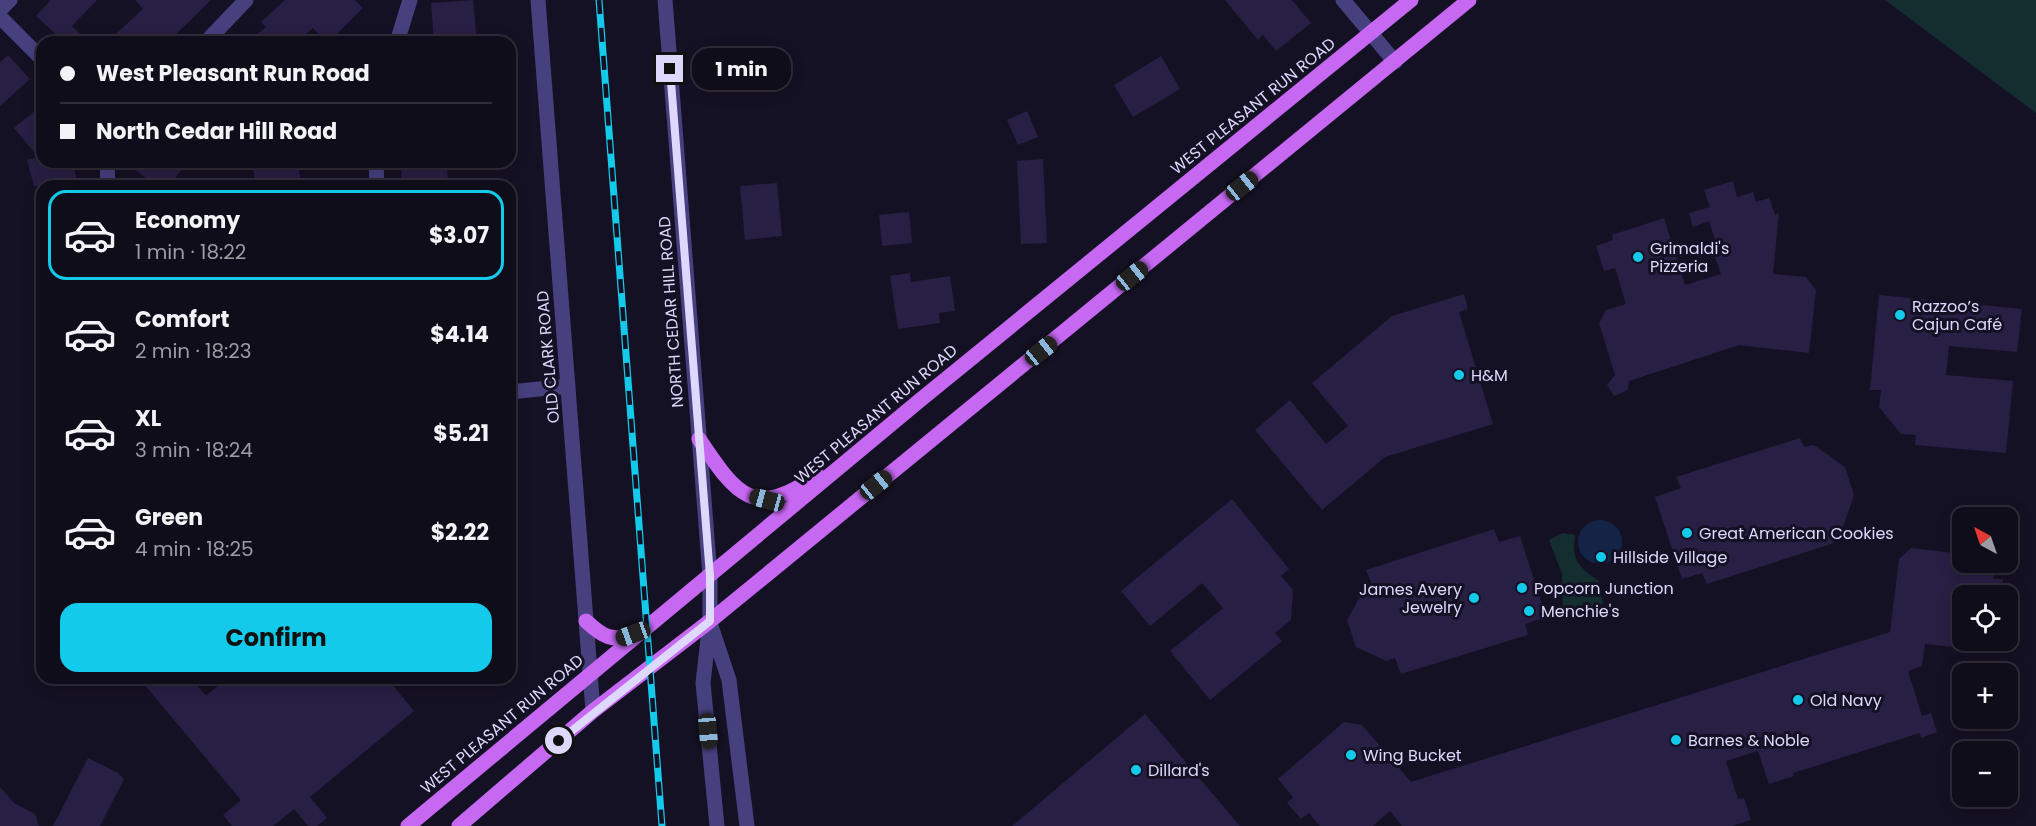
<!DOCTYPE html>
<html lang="en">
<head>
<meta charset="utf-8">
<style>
	body { margin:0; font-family:Poppins,sans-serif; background:#191624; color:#f1f3f6; height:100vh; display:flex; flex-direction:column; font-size:22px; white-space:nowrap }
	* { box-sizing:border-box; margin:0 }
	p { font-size:20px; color:#9c9ca3 }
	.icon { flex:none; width:33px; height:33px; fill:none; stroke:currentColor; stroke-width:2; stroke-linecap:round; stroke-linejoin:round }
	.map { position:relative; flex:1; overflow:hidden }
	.drawer { position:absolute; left:36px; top:180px; width:480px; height:504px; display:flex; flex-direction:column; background:#100d1b; border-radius:18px; box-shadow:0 3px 15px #0003,0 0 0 2px #302d3a }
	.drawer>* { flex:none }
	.banner { position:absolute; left:36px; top:36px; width:480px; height:132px; border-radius:18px; box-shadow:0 3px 15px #0003,0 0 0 2px #302d3a; display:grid; align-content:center; height:132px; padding:0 24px; background:#100d1b }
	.needle { width:39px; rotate:320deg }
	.tools { position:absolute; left:1952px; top:507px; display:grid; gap:12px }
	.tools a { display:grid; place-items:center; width:66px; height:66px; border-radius:12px; background:#100d1b; box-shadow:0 3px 15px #0003,0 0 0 2px #302d3a; font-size:30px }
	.end { position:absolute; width:27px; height:27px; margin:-14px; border:8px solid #ded8fc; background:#111; box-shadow:0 0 0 3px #111 }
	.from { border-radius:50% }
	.bubble { position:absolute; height:42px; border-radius:18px; background:#100d1b; box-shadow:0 3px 15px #0003,0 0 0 2px #302d3a; font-size:20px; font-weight:700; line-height:42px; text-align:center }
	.car { position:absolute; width:18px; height:36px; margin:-18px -9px; border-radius:8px; box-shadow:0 0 4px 2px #0007; background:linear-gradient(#222 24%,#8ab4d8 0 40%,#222 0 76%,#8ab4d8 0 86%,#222 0) }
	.banner b { display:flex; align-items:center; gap:21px; height:57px; font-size:22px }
	.banner b+b { border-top:2px solid #302d3a }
	.banner i { width:15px; height:15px; background:#f1f3f6 }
	ul { padding:10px 0 0; list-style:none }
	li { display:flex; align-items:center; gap:18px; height:90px; margin:0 12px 9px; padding:0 12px; border:3px solid transparent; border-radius:18px }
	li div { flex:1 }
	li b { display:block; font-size:22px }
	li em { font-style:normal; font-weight:700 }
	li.selected { border-color:#14caeb }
	li>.icon { width:54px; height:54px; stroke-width:1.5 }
	.action { display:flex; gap:12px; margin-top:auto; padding:12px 24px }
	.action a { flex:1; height:69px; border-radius:18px; background:#14caeb; color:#111; font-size:24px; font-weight:700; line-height:69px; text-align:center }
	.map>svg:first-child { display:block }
</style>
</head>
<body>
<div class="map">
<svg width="2036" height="826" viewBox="0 0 2036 826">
	<rect width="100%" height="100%" fill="#151124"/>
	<path fill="#142d2e" d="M 1885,0 L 2036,0 L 2036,113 Z
		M 1563,533 L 1575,535 C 1571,561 1579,567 1599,581 L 1603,604 L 1572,613 L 1563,608 L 1562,574 L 1549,540 Z"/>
	<path fill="#132447" d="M1578 542a22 22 0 1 1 44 0a22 22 0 1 1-44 0Z"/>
	<path fill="#281f44" d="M 51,0 L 97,0 L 72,26 L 89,42 L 64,42 L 36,16 Z
		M 135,0 L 211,0 L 168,42 L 107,42 L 143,9 Z
		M 285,0 L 355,0 L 363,8 L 329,42 L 326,42 L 313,28 L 297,42 L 248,42 L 266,27 L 261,22 Z
		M 473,0 L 477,42 L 434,42 L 431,3 Z
		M 1225,0 L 1292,0 L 1311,23 L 1276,51 L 1263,35 L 1258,40 Z
		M 8,55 L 30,79 L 0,106 L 0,62 Z
		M 1161,56 L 1180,89 L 1133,117 L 1114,85 Z
		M 42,105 L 42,162 L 72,162 L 77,180 L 54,186 L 34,186 L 27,160 L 38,157 L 14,128 Z
		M 1027,111 L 1038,137 L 1018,145 L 1007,120 Z
		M 1043,159 L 1047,243 L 1021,244 L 1017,161 Z
		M 125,162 L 187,162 L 169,186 L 156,186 Z
		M 252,162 L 298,162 L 301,186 L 256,186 Z
		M 401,162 L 447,162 L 448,186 L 402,186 Z
		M 1733,181 L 1737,197 L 1753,192 L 1756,202 L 1769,198 L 1775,215 L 1779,213 L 1773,274 L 1806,277 L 1816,290 L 1809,353 L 1739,345 L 1629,381 L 1628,390 L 1614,396 L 1607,385 L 1615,375 L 1599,323 L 1606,310 L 1626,304 L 1615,268 L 1604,271 L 1596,246 L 1613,240 L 1612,235 L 1664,218 L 1685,285 L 1721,274 L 1712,248 L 1717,246 L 1709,221 L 1693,227 L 1689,213 L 1710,207 L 1704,190 Z
		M 777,183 L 782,236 L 745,240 L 740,186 Z
		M 909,212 L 912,243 L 882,246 L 879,215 Z
		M 910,273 L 911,282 L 950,276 L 955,311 L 939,313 L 940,323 L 898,329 L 890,276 Z
		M 1464,294 L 1468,309 L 1459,312 L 1493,424 L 1385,457 L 1322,510 L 1255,430 L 1290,400 L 1326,444 L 1348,426 L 1312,383 L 1392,316 Z
		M 1879,295 L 2022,309 L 2017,352 L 1949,346 L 1946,375 L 2013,381 L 2006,453 L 1915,445 L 1916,435 L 1901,434 L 1879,407 L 1881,390 L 1870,390 Z
		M 1800,438 L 1804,447 L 1814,445 L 1845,467 L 1854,495 L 1842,530 L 1831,534 L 1834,543 L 1707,584 L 1702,573 L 1682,579 L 1655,497 L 1681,488 L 1676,477 Z
		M 1232,499 L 1289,569 L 1281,576 L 1293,590 L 1291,620 L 1275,633 L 1282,641 L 1210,700 L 1170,651 L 1223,608 L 1202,583 L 1150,626 L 1121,591 Z
		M 1494,529 L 1499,542 L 1520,536 L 1546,617 L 1525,624 L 1528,635 L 1401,674 L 1395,658 L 1386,661 L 1356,647 L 1347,620 L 1363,591 L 1373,588 L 1366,570 Z
		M 1911,548 L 1962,554 L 1962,562 L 1995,562 L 1993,579 L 2003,579 L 2001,596 L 1962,596 L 1962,648 L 1925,644 L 1922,666 L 1908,671 L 1922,716 L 1931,713 L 1937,732 L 1921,738 L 1920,733 L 1793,773 L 1794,776 L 1769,784 L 1758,751 L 1726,761 L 1738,799 L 1744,798 L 1751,820 L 1732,826 L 1402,826 L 1390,811 L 1373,826 L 1320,826 L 1309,813 L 1301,819 L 1287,803 L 1293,797 L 1278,779 L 1344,722 L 1362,725 L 1411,782 L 1890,632 L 1899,559 Z
		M 139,678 L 191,678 L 206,696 L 227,678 L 387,678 L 414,711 L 310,797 L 327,818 L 317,826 L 308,826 L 294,809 L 273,826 L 232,826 L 223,815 L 241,800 Z
		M 1145,714 L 1240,826 L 1012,826 Z
		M 88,758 L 118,773 L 124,779 L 100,826 L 53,826 Z
		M 0,787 L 14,803 L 35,814 L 39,826 L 0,826 Z"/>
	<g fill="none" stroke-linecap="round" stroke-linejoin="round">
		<path stroke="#46407f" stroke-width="15" d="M 538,0 L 593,711
			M 665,0 L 710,576 L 710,621 L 703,683 L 717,826
			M 1343,0 L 1395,62
			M 0,10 L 10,0
			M 0,17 L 42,59
			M 206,42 L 246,0
			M 397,42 L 410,0
			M 107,162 L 108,186
			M 376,162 L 377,186
			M 510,392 L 568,386
			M 711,626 L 729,680 L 747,826"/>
		<path stroke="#c668f2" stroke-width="15" d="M 699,439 C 736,494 753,521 817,475
			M 586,621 C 603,637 612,642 634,634
			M 408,826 L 919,401 L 1411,0
			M 459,826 L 593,711 L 710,621 L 1469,0"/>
		<g stroke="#14caeb" stroke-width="7">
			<path id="rail" d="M 599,0 L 662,826"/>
		</g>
		<use href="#rail" stroke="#151124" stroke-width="4.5" stroke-dasharray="14" stroke-linecap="butt"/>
	</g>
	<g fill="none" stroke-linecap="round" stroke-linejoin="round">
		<path stroke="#ded8fc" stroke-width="8" d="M 559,741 L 710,621 L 710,576 L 670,69"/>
	</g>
	<g fill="#14caeb" stroke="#151124" stroke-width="2">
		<circle cx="1638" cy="257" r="6"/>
		<circle cx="1900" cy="315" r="6"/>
		<circle cx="1459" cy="375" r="6"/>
		<circle cx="1687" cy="533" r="6"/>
		<circle cx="1601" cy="557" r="6"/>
		<circle cx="1522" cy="588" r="6"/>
		<circle cx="1474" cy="598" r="6"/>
		<circle cx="1529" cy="611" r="6"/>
		<circle cx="1798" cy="700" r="6"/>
		<circle cx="1676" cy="740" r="6"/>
		<circle cx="1351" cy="755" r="6"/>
		<circle cx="1136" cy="770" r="6"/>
	</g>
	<g text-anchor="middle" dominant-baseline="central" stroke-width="6" stroke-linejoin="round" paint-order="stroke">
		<g font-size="16" fill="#ded8fc" stroke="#151124">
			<text transform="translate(1253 106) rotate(-39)">WEST PLEASANT RUN ROAD</text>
			<text transform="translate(671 312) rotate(-94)">NORTH CEDAR HILL ROAD</text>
			<text transform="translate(548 357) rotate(-95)">OLD CLARK ROAD</text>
			<text transform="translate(876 414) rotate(-40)">WEST PLEASANT RUN ROAD</text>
			<text transform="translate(502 724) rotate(-40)">WEST PLEASANT RUN ROAD</text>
		</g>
		<g font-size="16" fill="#ded8fc" stroke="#151124" text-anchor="start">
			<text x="1650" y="248">Grimaldi's<tspan x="1650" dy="18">Pizzeria</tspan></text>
			<text x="1912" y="306">Razzoo’s<tspan x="1912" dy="18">Cajun Café</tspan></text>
			<text x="1471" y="375">H&amp;M</text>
			<text x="1699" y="533">Great American Cookies</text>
			<text x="1613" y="557">Hillside Village</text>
			<text x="1534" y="588">Popcorn Junction</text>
			<text x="1462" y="589" text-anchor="end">James Avery<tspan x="1462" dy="18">Jewelry</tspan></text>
			<text x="1541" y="611">Menchie's</text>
			<text x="1810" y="700">Old Navy</text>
			<text x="1688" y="740">Barnes &amp; Noble</text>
			<text x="1363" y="755">Wing Bucket</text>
			<text x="1148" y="770">Dillard's</text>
		</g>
	</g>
</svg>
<div class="tools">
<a><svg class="needle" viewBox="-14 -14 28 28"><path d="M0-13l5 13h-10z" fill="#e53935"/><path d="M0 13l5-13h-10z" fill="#9c9ca3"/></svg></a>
<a><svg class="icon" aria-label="locate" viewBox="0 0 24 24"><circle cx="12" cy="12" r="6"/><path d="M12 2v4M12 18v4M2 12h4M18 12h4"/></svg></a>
<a>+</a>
<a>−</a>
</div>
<i class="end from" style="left:559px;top:741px"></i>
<i class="end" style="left:670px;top:69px"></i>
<div class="bubble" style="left:692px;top:48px;width:99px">1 min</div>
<i class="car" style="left:1242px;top:186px;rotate:51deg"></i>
<i class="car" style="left:1132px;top:276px;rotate:51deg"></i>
<i class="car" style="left:1041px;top:351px;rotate:51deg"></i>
<i class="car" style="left:876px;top:485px;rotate:51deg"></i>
<i class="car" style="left:767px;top:500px;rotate:285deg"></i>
<i class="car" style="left:633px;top:634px;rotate:250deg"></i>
<i class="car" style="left:708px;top:731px;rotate:175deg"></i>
<div class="banner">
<b><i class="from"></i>West Pleasant Run Road</b>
<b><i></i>North Cedar Hill Road</b>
</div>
<section class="drawer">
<ul>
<li class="selected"><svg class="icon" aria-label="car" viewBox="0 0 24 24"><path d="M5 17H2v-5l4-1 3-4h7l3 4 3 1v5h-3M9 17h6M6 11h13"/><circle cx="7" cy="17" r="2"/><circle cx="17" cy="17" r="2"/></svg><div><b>Economy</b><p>1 min · 18:22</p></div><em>$3.07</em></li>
<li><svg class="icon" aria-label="car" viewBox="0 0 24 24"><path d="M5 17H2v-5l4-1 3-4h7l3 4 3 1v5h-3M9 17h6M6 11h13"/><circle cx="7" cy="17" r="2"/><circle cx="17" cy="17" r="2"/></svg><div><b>Comfort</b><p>2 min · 18:23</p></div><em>$4.14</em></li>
<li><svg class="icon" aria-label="car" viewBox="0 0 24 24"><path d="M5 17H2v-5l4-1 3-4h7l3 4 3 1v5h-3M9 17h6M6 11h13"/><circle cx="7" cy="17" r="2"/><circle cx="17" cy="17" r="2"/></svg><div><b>XL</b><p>3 min · 18:24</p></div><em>$5.21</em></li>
<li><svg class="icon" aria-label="car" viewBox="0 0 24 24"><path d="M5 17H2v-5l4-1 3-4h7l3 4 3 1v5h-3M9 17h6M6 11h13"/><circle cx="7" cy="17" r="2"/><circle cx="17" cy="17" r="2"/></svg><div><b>Green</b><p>4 min · 18:25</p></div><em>$2.22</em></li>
</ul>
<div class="action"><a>Confirm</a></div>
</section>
</div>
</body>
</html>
